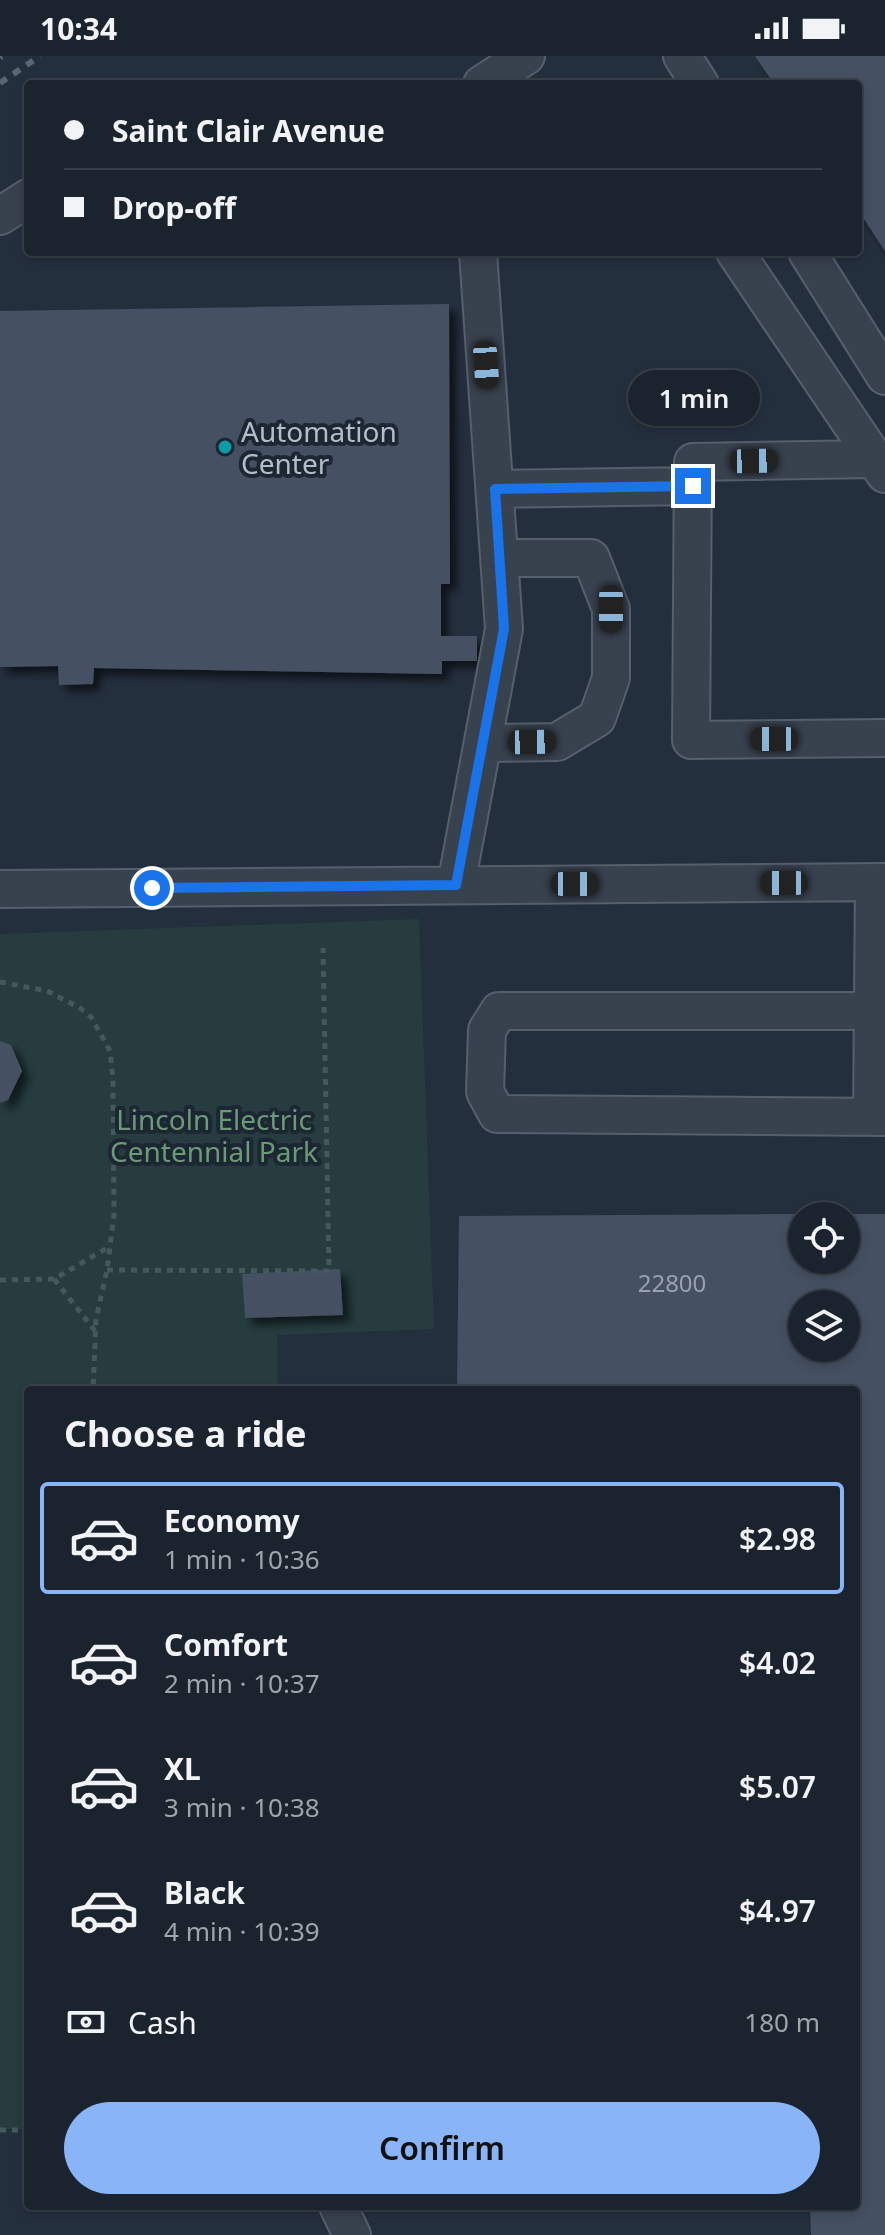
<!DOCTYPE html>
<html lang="en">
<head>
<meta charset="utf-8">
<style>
	body { margin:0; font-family:"Noto Sans",sans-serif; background:#242b36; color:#f1f3f6; height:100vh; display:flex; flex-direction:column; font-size:30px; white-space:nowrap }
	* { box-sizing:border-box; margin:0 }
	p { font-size:26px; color:#a0a4aa }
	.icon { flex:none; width:44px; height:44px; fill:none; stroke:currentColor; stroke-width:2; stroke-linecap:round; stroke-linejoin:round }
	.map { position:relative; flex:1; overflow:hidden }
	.drawer { position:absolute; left:24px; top:1330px; width:836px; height:824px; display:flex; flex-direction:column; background:#1b232e; border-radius:8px; box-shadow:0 4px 12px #0003,0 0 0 2px #39404a }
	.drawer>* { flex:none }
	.banner { position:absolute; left:24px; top:24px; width:838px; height:176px; border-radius:8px; box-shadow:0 4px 12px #0003,0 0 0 2px #39404a; display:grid; align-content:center; height:176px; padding:0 40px; background:#1b232e }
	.tools { position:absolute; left:788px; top:1146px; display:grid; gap:16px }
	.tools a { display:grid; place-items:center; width:72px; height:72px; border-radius:50%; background:#1b232e; box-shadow:0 4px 12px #0003,0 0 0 2px #39404a; font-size:40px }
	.end { position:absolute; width:36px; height:36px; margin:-18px; border:10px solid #1a73e8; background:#fff; box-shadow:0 0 0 4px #fff }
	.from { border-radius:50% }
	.bubble { position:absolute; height:56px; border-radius:28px; background:#1b232e; box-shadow:0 4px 12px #0003,0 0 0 2px #39404a; font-size:26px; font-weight:600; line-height:56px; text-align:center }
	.car { position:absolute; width:24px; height:48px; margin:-24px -12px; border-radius:10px; box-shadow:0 0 6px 2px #0007; background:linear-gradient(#222 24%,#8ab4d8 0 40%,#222 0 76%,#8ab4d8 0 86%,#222 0) }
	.banner b { display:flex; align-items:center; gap:28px; height:76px; font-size:30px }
	.banner b+b { border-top:2px solid #39404a }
	.banner i { width:20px; height:20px; background:#f1f3f6 }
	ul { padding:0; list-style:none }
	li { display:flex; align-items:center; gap:24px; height:112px; margin:0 16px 12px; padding:0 24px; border:4px solid transparent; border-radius:8px }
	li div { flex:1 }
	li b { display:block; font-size:30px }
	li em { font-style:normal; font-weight:600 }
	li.selected { border-color:#8ab4f8 }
	li>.icon { width:72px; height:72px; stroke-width:1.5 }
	h2 { padding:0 40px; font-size:36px; line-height:96px }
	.pay { display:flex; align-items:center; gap:20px; height:88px; padding:0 40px; font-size:30px }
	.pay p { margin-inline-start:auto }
	.action { display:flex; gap:16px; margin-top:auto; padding:16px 40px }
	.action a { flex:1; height:92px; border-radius:48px; background:#8ab4f8; color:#111; font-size:32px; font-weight:600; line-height:92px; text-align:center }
	.status { display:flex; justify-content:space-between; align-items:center; height:56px; padding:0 40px; background:#1b232e; direction:ltr }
	.status svg { height:22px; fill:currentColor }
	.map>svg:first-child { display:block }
</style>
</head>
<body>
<div class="status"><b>10:34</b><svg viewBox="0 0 49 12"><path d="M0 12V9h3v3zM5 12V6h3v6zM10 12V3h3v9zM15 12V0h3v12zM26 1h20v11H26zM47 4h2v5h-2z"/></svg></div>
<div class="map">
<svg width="885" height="2179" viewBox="0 0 885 2179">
	<defs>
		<filter id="shadow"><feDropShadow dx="7" dy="7" stdDeviation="4" flood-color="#0009"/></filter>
	</defs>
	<rect width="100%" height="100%" fill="#242f3e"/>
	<path fill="#263c3f" d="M 419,863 L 434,1273 L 277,1279 L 278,1334 L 28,1334 L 28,2073 L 0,2073 L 0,878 Z"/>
	<path fill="#455162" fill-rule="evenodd" filter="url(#shadow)" d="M 755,0 L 885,0 L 885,195 L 858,154 L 858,28 L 774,28 Z
		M 449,248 L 450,528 L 441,528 L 441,580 L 477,580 L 477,605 L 442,605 L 442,618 L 94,612 L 93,628 L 59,629 L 58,610 L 0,611 L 0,255 Z
		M 0,985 L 11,989 L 22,1015 L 8,1044 L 0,1047 Z
		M 802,1158 L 802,1204 L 846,1204 L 846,1158 L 885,1158 L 885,2179 L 811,2179 L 810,2150 L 856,2150 L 856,1334 L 457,1334 L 459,1160 ZM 802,1248 L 846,1248 L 846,1292 L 802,1292 Z
		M 340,1213 L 343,1259 L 245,1262 L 242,1218 Z"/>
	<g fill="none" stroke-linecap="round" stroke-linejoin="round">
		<g stroke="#565f6c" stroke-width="40">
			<path id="minor" d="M 682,0 L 700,28
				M 482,28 L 526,0
				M 0,160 L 28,142
				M 735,196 L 885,418
				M 807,196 L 885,320
				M 875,403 L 693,406 L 691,684 L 885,682
				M 495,433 L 693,430
				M 483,687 L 557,686 L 597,662 L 611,622 L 611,553 L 591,502 L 500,502
				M 456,829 L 504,573 L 478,196
				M 0,833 L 885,826
				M 885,955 L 499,955 L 487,974 L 485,1036 L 497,1058 L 885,1061
				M 872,1061 L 874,826
				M 338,2150 L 352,2179"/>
		</g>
		<path stroke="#44595c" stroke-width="5" stroke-dasharray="6 6" stroke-linecap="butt" d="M 0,926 L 47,935 L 80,952 L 91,961 L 110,995 L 113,1023 L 114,1159 L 107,1214 L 96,1263 L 93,1334
			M 107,1214 L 329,1215 L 323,892
			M 0,1224 L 54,1223
			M 95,1275 L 54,1223 L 109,1191
			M 0,2074 L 28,2074"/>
		<use href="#minor" stroke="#38414e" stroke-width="36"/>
		<path stroke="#5a6575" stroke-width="6" stroke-dasharray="8 8" stroke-linecap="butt" d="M 0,1 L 2,0
			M 0,27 L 40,0"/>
	</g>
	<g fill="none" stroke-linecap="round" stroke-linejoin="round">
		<path stroke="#1a73e8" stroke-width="10" d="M 152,832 L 456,829 L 504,573 L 495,433 L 693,430"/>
	</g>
	<circle fill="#0f9aa8" stroke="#1d2633" stroke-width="3" cx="225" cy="391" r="8"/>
	<g text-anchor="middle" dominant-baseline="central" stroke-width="8" stroke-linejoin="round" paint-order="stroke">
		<g font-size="24" fill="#98a1af">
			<text x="672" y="1226">22800</text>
		</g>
		<g font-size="28" fill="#b4bcc9" stroke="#1d2633" text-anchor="start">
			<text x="241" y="375">Automation<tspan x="241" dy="32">Center</tspan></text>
		</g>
		<g font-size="28" fill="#6b9a76" stroke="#1d2633">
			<text x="214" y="1063">Lincoln Electric<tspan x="214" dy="32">Centennial Park</tspan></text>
		</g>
	</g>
</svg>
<div class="tools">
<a><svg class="icon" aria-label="locate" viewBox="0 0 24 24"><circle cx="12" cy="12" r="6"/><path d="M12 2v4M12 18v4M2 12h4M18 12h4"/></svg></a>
<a><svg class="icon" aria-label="layers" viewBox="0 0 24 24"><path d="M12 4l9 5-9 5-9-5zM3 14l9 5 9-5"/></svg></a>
</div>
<i class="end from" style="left:152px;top:832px"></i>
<i class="end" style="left:693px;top:430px"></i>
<div class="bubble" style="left:628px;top:314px;width:132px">1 min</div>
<i class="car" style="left:486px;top:309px;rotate:176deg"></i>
<i class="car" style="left:754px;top:405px;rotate:89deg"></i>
<i class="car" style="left:611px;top:553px;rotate:180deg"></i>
<i class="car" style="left:774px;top:683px;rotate:270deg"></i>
<i class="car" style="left:532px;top:686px;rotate:89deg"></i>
<i class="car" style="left:784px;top:827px;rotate:270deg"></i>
<i class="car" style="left:575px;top:828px;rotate:90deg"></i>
<div class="banner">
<b><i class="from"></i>Saint Clair Avenue</b>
<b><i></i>Drop-off</b>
</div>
<section class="drawer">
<h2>Choose a ride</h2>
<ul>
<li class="selected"><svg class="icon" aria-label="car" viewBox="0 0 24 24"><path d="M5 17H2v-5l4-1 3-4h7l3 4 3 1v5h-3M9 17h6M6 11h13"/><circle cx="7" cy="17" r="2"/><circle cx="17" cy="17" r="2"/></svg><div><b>Economy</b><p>1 min · 10:36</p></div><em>$2.98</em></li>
<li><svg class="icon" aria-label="car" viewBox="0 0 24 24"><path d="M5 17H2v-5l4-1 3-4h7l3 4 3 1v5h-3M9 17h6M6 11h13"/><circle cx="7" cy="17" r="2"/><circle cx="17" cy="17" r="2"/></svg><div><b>Comfort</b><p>2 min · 10:37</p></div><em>$4.02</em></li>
<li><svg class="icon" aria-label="car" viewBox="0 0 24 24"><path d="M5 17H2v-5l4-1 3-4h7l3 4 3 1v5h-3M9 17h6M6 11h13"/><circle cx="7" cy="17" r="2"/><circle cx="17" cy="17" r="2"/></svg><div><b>XL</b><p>3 min · 10:38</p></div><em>$5.07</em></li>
<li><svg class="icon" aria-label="car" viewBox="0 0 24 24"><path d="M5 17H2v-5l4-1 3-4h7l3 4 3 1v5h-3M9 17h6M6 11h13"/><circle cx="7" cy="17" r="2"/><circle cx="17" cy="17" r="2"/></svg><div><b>Black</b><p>4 min · 10:39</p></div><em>$4.97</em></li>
</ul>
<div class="pay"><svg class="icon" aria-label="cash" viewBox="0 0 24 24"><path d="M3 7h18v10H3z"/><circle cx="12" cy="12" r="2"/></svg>Cash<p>180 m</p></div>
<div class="action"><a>Confirm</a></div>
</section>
</div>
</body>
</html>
